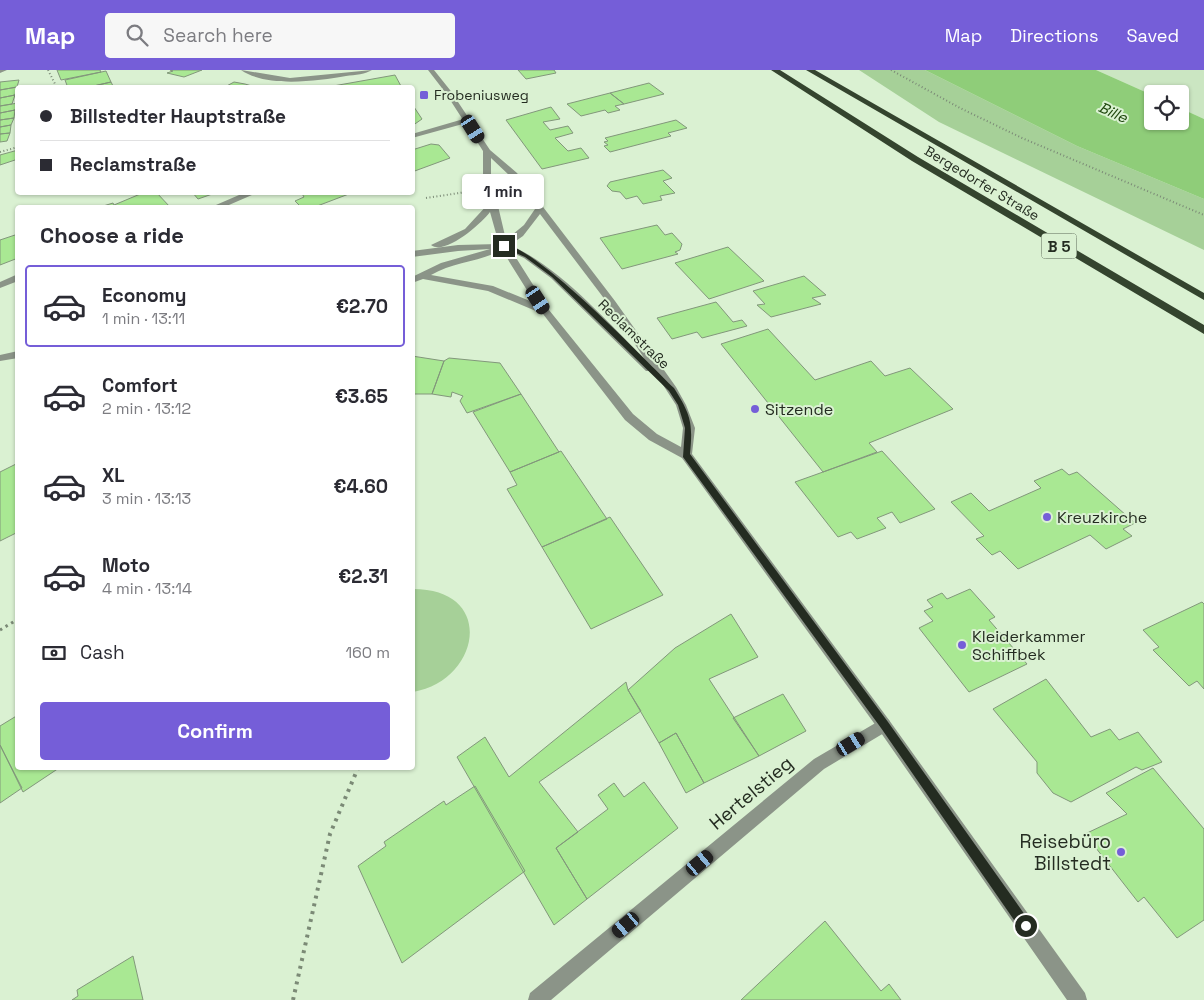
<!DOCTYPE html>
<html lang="en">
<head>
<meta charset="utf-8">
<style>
	body { margin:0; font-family:"Space Grotesk",sans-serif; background:#f7f7f7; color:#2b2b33; height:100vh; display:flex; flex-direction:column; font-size:19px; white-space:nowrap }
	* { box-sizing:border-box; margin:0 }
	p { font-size:16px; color:#7c7c81 }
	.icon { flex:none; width:28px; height:28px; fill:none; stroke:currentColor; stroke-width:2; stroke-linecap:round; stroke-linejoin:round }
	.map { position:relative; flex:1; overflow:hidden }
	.drawer { position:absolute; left:15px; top:135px; width:400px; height:565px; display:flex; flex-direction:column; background:#fff; border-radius:5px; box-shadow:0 1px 4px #0004 }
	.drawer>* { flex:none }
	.banner { position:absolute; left:15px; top:15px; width:400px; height:110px; border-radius:5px; box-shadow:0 1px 4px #0004; display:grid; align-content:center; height:110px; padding:0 25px; background:#fff }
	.controls { position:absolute; left:1144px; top:15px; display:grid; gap:10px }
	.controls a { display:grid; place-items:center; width:45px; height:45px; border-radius:5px; background:#fff; box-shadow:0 1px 4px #0004; font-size:25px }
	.end { position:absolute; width:22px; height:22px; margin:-11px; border:6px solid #242c21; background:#fff; box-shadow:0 0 0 2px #fff }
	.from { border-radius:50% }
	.bubble { position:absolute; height:35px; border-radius:5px; background:#fff; box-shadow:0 1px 4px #0004; font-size:16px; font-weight:600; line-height:35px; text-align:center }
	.car { position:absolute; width:15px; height:30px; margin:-15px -8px; border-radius:6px; box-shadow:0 0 4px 1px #0007; background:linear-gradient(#222 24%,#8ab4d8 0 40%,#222 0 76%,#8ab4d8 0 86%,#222 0) }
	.banner b { display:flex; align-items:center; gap:18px; height:48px; font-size:19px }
	.banner b+b { border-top:1px solid #e1e1e2 }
	.banner i { width:12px; height:12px; background:#2b2b33 }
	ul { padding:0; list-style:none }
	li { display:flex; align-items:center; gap:15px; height:82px; margin:0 10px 8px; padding:0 15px; border:2px solid transparent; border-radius:5px }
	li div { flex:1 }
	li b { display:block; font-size:19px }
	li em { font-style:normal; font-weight:600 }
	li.current { border-color:#755ed8 }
	li>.icon { width:45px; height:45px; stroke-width:1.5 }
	h2 { padding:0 25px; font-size:22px; line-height:60px }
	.pay { display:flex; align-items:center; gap:12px; height:55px; padding:0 25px; font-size:19px }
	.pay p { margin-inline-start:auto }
	.primary-button { display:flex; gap:10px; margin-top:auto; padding:10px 25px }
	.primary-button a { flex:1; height:58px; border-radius:5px; background:#755ed8; color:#fff; font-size:20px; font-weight:600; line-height:58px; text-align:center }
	header { display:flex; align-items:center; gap:30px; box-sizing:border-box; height:70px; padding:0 25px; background:#755ed8; color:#fff }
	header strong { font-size:24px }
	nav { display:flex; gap:28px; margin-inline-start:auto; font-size:18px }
	.search { width:350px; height:45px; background:#f7f7f7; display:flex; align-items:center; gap:12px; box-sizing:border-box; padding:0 18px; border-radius:5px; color:#7c7c81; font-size:19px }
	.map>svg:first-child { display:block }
</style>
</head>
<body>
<header>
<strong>Map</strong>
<div class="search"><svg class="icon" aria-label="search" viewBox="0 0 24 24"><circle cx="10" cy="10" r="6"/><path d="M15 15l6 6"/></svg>Search here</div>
<nav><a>Map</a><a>Directions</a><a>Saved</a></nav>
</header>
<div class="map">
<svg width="1204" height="930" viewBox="0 0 1204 930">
	<rect width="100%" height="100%" fill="#daf1d2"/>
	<path fill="#cbe6c2" d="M 1096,0 L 1204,0 L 1204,49 L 1180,38 L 1180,24 L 1152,24 L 1152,25 Z"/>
	<path fill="#a6d098" d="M 859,0 L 925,0 L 1077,76 L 1204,129 L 1204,180 L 939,52 Z
		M 413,519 C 497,519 480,611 413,622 Z"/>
	<path fill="#8fcd79" d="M 925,0 L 1096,0 L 1152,25 L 1152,51 L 1180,51 L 1180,38 L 1204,49 L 1204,129 L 1077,76 Z"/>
	<path fill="#a9e893" stroke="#82977b" d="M 57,0 L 100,0 L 101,2 L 61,10 Z
		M 170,0 L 202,0 L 184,7 L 167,3 L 173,1 Z
		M 518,0 L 554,0 L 556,3 L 526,9 Z
		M 106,1 L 111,12 L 85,18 L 68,18 L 65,10 Z
		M 395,5 L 402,18 L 322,18 Z
		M 19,10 L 17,17 L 0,20 L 0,12 Z
		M 111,12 L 114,18 L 85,18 Z
		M 234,12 L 245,14 L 255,17 L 223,18 Z
		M 649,13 L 664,24 L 624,34 L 610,23 Z
		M 17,17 L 15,25 L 0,28 L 0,20 Z
		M 610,23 L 624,34 L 615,36 L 620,40 L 608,43 L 605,40 L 581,46 L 567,34 Z
		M 15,25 L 12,34 L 0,36 L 0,28 Z
		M 18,33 L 15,40 L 0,43 L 0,36 Z
		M 412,34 L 422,49 L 412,56 Z
		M 551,37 L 560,49 L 543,52 L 550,60 L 568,56 L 573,63 L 555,68 L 568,81 L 581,78 L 589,88 L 542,99 L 506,50 Z
		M 15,40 L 14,48 L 0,50 L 0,43 Z
		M 14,48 L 11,55 L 0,57 L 0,50 Z
		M 676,50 L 687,58 L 668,63 L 671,66 L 610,82 L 604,76 L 608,75 L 604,72 L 608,71 L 605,68 Z
		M 11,55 L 10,63 L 0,64 L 0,57 Z
		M 10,63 L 7,71 L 0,72 L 0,64 Z
		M 431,74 L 439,75 L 450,88 L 412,102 L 412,80 Z
		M 18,80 L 18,89 L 0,95 L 0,85 Z
		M 663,100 L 672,108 L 663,111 L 675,123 L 660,126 L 662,130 L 643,134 L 637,126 L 626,129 L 620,122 L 612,121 L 607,116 L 610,112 Z
		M 145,122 L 156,122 L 170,137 L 100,137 L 113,133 L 114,135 Z
		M 192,122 L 218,122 L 198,129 Z
		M 301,122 L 354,122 L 312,138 L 302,138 L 295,131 L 304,127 Z
		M 657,155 L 665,165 L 672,163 L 682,174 L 680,180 L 675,182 L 678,184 L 622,199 L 600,168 Z
		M 18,164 L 18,188 L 0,195 L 0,170 Z
		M 728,177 L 764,211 L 709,229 L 675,193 Z
		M 804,206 L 826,225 L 812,228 L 821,234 L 771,247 L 757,235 L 765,234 L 753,221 Z
		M 716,232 L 733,252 L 742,250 L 747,256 L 702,268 L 697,262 L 672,269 L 657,248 Z
		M 768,259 L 815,310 L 871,291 L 885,306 L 910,298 L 953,339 L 869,373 L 877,382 L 823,402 L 721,274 Z
		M 412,286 L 444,291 L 432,324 L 412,324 Z
		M 449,288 L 500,293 L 521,324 L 467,343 L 460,331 L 463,326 L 452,322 L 451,327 L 432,324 L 444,291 Z
		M 521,324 L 559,382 L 510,402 L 473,342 Z
		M 561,381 L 607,449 L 542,477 L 507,419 L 517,415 L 510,402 Z
		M 882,381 L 935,439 L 900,453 L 892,442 L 877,448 L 886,458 L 857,469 L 851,462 L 838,467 L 795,412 Z
		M 18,393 L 18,462 L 0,471 L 0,402 Z
		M 1062,399 L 1069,405 L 1077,402 L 1135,453 L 1123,459 L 1132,466 L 1106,479 L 1090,465 L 1018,499 L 1000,481 L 992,485 L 976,469 L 984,466 L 951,432 L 971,423 L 989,441 L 1041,418 L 1034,411 Z
		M 610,447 L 663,525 L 591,559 L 542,477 Z
		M 970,519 L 995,547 L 989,550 L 1027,594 L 969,622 L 919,558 L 933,551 L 924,541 L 933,537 L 927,530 L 942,523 L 947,529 Z
		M 1202,532 L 1204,534 L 1204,619 L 1197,611 L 1189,616 L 1153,580 L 1159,577 L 1143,560 Z
		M 731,544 L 758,587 L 709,609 L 759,686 L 704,713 L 676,663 L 659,673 L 628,620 L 675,578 Z
		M 1046,609 L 1091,667 L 1110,659 L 1119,670 L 1138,662 L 1162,692 L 1142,700 L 1136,697 L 1071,732 L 1053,723 L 1037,703 L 1037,692 L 993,639 Z
		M 626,612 L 628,620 L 641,641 L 539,712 L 578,762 L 556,778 L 587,829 L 554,855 L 457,687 L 485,667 L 509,707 Z
		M 783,624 L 806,661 L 759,686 L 733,648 Z
		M 18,645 L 18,698 L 59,698 L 23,722 L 0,675 L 0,656 Z
		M 676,663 L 704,713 L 686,723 L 659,673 Z
		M 0,675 L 22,718 L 0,733 Z
		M 1153,698 L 1204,759 L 1204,850 L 1177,868 L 1144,827 L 1138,832 L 1085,764 L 1127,744 L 1106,723 Z
		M 644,712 L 678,758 L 587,829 L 556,778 L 608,739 L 598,725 L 614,713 L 624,727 Z
		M 475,716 L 525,801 L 402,893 L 358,796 L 386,776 L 384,772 L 444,731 L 446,735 Z
		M 825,851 L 881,921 L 889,914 L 901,930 L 741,930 Z
		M 133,886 L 143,930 L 72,930 L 78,926 L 77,920 Z"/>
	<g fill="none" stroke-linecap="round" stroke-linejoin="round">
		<path stroke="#7b8a76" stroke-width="2" stroke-dasharray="1 2.5" stroke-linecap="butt" d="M 48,0 L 57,18
			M 891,0 L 960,38 L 1022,68 L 1204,145
			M 0,82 L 18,77
			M 426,128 L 466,122"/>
		<path stroke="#7b8a76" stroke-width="3" stroke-dasharray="2.5 4" stroke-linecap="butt" d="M 0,560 L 18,549"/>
		<path stroke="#7b8a76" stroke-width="4" stroke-dasharray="3 5" stroke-linecap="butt" d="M 293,930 L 330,764 L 358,698"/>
		<path fill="#8b9488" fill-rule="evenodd" d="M 0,0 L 7,0 L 0,3 Z
			M 241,0 L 290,8 L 372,0 C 366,4 355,5 346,6 C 317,11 267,18 241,0 Z
			M 467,48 L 471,50 L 470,52 L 412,68 L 412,64 Z
			M 246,122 L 259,122 L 222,138 L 209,138 Z
			M 18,204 L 18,211 L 0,218 L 0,212 Z
			M 884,648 L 889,650 L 891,655 L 889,660 L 824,699 L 551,930 L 528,930 L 530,923 L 814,689 Z"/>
		<path fill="#8b9488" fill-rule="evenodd" d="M 428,0 L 434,0 L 450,20 L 490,80 L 517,103 L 615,231 L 676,317 L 686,335 L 695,358 L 692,384 L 889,650 L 1085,923 L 1087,930 L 1067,930 L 879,660 L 682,388 L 649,370 L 625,350 L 543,244 L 488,221 L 423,209 L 412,213 L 412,207 L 441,193 L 490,179 L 458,181 L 412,187 L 412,181 L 458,175 L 499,174 L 490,142 C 482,153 445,186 431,175 L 465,159 L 489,133 L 483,106 L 483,81 L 445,22 ZM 491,88 L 511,107 L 535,139 L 524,155 L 506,170 L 491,106 ZM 540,144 L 609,235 L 644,288 C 604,249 561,198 510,175 L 523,166 ZM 502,180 L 535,233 L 493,216 L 431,205 C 453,192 479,192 502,180 ZM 513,183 L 524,188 L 551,208 L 646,301 L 654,301 L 676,335 L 683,358 L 681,377 L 657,364 L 633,344 L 549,240 Z
			M 18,281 L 18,288 L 0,291 L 0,285 Z"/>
		<path fill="#34442e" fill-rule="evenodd" d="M 771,0 L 780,0 L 918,87 L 1204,255 L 1204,264 L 912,91 Z
			M 806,0 L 815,0 L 1204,223 L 1204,230 Z"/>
	</g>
	<path fill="#242c21" d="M 502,174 C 535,174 646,291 674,318 C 691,345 693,353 690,384 L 888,652 L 1030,852 L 1031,856 L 1030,860 L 1026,861 L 1021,860 L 881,658 L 683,387 L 685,358 L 678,335 L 669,321 L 552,207 L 525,187 L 502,177 Z"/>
	<g fill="#755ed8" stroke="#daf1d2" stroke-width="2">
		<rect x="419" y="20" width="10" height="10" rx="2.5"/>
		<circle cx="755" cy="339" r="5"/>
		<circle cx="1047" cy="447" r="5"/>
		<circle cx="962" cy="575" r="5"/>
		<circle cx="1121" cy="782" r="5"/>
	</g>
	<g text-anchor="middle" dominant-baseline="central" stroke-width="4" stroke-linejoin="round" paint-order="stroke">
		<g font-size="14" fill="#242c21" stroke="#daf1d2" text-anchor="start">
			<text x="434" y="25">Frobeniusweg</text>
		</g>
		<g font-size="14" fill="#242c21" stroke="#daf1d2">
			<text transform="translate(982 113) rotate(31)">Bergedorfer Straße</text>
			<text transform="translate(634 264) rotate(44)">Reclamstraße</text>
		</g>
		<g font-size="15" font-style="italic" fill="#1f470e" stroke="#daf1d2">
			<text transform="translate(1113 42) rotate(25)">Bille</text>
		</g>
		<rect fill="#daf1d2" stroke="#5b6756" stroke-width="1" x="1041.5" y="163.5" width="35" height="25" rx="4"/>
		<g font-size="15" font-weight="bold" fill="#242c21">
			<text x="1059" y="176">B 5</text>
		</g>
		<g font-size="16" fill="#242c21" stroke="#daf1d2" text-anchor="start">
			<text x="765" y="339">Sitzende</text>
			<text x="1057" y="447">Kreuzkirche</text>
			<text x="972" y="566">Kleiderkammer<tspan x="972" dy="18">Schiffbek</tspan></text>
		</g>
		<g font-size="19" fill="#242c21" stroke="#daf1d2">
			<text transform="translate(751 723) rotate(-40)">Hertelstieg</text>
		</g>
		<g font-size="19" fill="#242c21" stroke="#daf1d2" text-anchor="end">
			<text x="1111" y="771">Reisebüro<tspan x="1111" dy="22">Billstedt</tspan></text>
		</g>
	</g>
</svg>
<div class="controls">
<a><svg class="icon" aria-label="locate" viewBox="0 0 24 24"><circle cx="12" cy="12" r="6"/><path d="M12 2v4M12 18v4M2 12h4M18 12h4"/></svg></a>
</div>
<i class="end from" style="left:1026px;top:856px"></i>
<i class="end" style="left:504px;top:176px"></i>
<div class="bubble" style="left:462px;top:104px;width:82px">1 min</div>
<i class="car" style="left:473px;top:59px;rotate:148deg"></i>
<i class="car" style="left:538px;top:230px;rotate:147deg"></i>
<i class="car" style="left:851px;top:674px;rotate:59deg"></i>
<i class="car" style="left:700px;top:793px;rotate:50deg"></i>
<i class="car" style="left:626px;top:855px;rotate:230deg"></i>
<div class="banner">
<b><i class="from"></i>Billstedter Hauptstraße</b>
<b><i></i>Reclamstraße</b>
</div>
<section class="drawer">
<h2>Choose a ride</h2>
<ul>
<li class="current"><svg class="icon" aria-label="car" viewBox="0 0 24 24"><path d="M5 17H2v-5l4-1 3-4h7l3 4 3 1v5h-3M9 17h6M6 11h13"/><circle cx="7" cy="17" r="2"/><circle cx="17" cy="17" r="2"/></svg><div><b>Economy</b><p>1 min · 13:11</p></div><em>€2.70</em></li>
<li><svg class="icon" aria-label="car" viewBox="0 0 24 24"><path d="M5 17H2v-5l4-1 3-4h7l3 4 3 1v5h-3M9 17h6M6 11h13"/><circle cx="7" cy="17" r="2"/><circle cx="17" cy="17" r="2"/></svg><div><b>Comfort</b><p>2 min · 13:12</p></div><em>€3.65</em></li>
<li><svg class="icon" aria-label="car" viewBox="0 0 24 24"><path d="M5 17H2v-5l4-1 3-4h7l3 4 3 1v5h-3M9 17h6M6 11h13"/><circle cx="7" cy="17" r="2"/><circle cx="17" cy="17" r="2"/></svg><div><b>XL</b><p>3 min · 13:13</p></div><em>€4.60</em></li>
<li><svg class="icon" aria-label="car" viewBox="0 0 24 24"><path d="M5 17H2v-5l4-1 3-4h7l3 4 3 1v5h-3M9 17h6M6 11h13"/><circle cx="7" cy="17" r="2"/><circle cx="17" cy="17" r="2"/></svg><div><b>Moto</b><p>4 min · 13:14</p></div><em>€2.31</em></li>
</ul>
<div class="pay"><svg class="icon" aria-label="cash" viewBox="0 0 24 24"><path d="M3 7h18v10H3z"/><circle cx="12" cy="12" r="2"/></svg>Cash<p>160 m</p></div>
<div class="primary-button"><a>Confirm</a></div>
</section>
</div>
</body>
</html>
